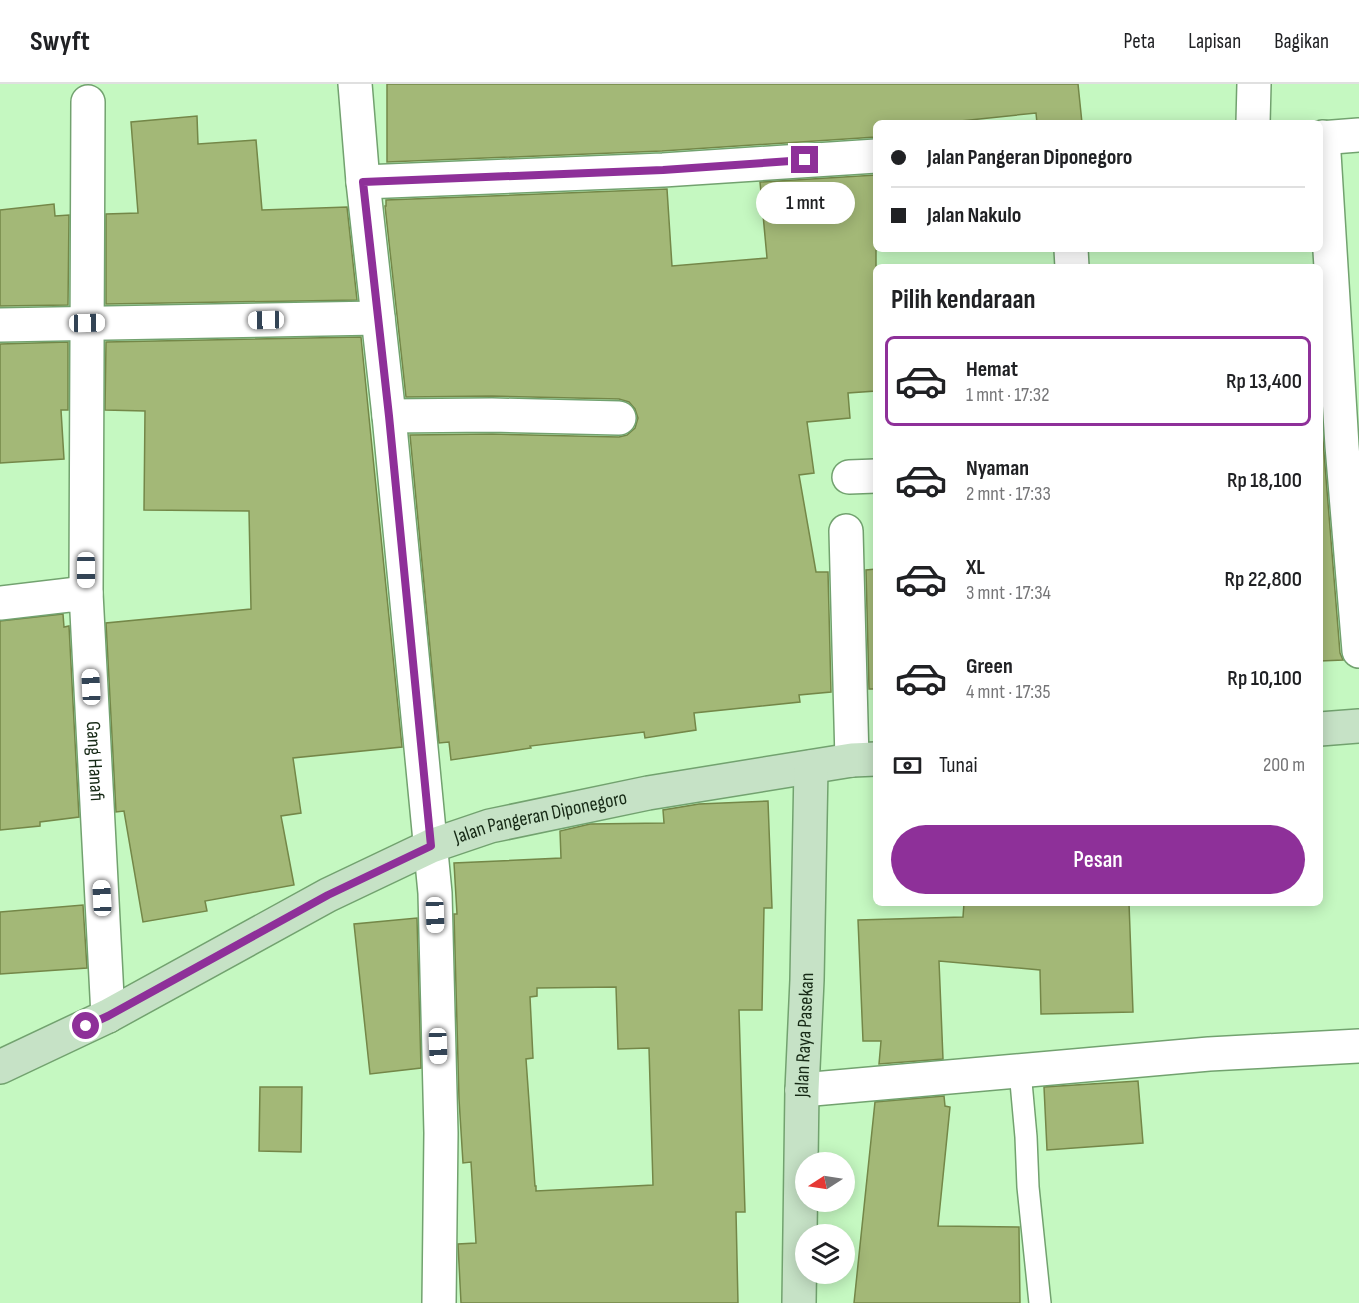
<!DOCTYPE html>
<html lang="id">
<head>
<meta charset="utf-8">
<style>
	body { margin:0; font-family:"Sofia Sans Condensed",sans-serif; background:#f2f2f2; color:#202124; height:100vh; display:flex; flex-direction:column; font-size:22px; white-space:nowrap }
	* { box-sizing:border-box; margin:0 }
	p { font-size:20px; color:#757577 }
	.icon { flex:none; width:33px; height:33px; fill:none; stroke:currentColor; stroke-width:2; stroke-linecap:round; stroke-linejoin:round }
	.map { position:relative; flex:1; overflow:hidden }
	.drawer { position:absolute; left:873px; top:180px; width:450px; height:642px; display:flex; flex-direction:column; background:#fff; border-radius:9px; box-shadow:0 3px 15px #0003 }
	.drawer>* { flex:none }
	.top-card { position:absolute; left:873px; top:36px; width:450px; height:132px; border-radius:9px; box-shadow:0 3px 15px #0003; display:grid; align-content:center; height:132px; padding:0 18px; background:#fff }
	.needle { width:39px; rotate:258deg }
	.fabs { position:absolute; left:795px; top:1068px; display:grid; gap:12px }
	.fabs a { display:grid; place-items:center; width:60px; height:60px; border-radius:50%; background:#fff; box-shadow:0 3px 15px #0003; font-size:30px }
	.end { position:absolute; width:27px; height:27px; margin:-14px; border:8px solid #8e3099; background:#fff; box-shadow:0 0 0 3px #fff }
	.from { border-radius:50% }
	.bubble { position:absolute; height:42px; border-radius:21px; background:#fff; box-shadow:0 3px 15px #0003; font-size:20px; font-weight:600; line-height:42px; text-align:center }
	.car { position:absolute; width:18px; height:36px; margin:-18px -9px; border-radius:8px; box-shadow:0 0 4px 2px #0007; background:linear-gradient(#fff 24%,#345 0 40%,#fff 0 76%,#345 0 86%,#fff 0) }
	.top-card b { display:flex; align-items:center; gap:21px; height:57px; font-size:22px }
	.top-card b+b { border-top:2px solid #e0e0e0 }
	.top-card i { width:15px; height:15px; background:#202124 }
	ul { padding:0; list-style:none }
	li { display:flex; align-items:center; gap:18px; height:90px; margin:0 12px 9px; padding:0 6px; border:3px solid transparent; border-radius:9px }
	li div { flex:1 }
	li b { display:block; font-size:22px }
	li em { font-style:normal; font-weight:600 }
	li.on { border-color:#8e3099 }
	li>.icon { width:54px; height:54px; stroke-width:1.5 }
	h2 { padding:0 18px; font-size:27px; line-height:72px }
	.pay { display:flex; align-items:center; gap:15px; height:66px; padding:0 18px; font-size:22px }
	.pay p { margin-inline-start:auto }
	.action { display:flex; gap:12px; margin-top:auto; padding:12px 18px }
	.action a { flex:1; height:69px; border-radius:36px; background:#8e3099; color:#fff; font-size:24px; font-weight:600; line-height:69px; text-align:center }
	header { display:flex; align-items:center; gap:36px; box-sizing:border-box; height:84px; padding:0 30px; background:#fff; border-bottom:2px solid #e0e0e0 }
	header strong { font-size:28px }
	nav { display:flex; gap:33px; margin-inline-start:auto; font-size:21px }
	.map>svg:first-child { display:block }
</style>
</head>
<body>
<header>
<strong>Swyft</strong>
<nav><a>Peta</a><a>Lapisan</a><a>Bagikan</a></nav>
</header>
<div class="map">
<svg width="1359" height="1219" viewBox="0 0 1359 1219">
	<rect width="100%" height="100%" fill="#c5f8c1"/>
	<path fill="#a3b877" stroke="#748748" stroke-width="1.5" fill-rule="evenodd" d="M 387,0 L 1078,0 L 1082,39 L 1037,39 L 1036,29 L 941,39 L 876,39 L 876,53 L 662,67 L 387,78 Z
		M 197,32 L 198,60 L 256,56 L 262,126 L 347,123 L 357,216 L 106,220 L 106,130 L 138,129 L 131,38 Z
		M 876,91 L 876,307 L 848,309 L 850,334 L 807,338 L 814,389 L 799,391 L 816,488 L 828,488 L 831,608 L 799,611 L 800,618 L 694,629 L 696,646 L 645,654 L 644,648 L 530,662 L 531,664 L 451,676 L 449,658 L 439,659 L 410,351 L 492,350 L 619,353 L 627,351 L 635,344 L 638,334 L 635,325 L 629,318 L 619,315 L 492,312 L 406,313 L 385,122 L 386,122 L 386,116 L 667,105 L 672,182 L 767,174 L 760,98 Z
		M 54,120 L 55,132 L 69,131 L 68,221 L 0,222 L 0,126 Z
		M 361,253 L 402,663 L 293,674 L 301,729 L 281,732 L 294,801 L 205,817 L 207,827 L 143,838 L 124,727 L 116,728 L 106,539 L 251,525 L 249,427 L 144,426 L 145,327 L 105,326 L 106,258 Z
		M 68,258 L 68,326 L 61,326 L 64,375 L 0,379 L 0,260 Z
		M 1320,331 L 1321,331 L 1340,569 L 1343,576 L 1320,577 Z
		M 876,485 L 876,605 L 869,605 L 866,486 Z
		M 63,530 L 64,543 L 69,542 L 79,733 L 40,738 L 40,742 L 0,746 L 0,537 Z
		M 768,717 L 772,824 L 764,824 L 762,926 L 739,926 L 745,1128 L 736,1128 L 738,1219 L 461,1219 L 458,1160 L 476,1159 L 471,1078 L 463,1079 L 459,1015 L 454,830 L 457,830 L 454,779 L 561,774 L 560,747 L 590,740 L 664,739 L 663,726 L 699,720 ZM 616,903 L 618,965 L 649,964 L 653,1101 L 536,1107 L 536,1102 L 535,1102 L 526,975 L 533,974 L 530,913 L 537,912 L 537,904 Z
		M 964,819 L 1129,819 L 1133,928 L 1041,930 L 1040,886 L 939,877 L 943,975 L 879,980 L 881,957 L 863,957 L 858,836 L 963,833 Z
		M 83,821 L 87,884 L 0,890 L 0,828 Z
		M 417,834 L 421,984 L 370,990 L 354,840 Z
		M 1138,997 L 1143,1059 L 1047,1066 L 1044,1003 Z
		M 260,1003 L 302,1003 L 301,1068 L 259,1067 Z
		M 944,1012 L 945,1022 L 950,1023 L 938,1142 L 1019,1143 L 1020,1219 L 854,1219 L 875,1018 Z"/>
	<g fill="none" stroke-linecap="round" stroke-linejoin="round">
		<g stroke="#72a26f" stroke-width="24">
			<path id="lane" d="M 1020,987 L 1026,1053 L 1028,1103 L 1040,1219"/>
		</g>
		<g stroke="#72a26f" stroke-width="36">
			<g id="street">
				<path d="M 355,0 L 363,98 L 389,332 L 435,809 L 441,1049 L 439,1219"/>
				<path d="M 1253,39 L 1254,0"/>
				<path d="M 1323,53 L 1342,362 L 1359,567"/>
				<path d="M 1320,54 L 1359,51"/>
				<path d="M 363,98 L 663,86 L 876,72"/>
				<path d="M 1071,165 L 1072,183"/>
				<path d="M 0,241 L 378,234"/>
				<path d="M 389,332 L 492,331 L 619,334"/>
				<path d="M 849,393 L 876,392"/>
				<path d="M 846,447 L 852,676"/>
				<path d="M 86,509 L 88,18"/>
				<path id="s1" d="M 0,519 L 86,509 L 108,932"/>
				<path d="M 802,1006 L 1209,970 L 1359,962"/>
			</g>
		</g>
		<g stroke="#72a26f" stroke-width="36">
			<g id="secondary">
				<path d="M 1320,645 L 1359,642"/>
				<path id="s2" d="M 0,983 L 108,932 L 328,811 L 431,762 L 490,742 L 648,709 L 852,676 L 876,675"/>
				<path id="s3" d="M 799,1219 L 802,1006 L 807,896 L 811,683"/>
			</g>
		</g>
		<use href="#lane" stroke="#fff" stroke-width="21"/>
		<use href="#street" stroke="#fff" stroke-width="33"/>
		<use href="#secondary" stroke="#c6e2c6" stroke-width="33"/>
	</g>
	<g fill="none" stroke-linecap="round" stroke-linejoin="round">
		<path stroke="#8e3099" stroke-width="8" d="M 86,942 L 108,932 L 328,811 L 431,762 L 389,332 L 363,98 L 663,86 L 805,76"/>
	</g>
	<g text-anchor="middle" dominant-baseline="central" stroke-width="4.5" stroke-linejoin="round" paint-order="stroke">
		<g font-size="20" fill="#162915" stroke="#e1ffde">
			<text stroke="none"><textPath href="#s1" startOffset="255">Gang Hanafi</textPath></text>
			<text stroke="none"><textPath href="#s2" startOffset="598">Jalan Pangeran Diponegoro</textPath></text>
			<text stroke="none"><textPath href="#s3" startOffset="268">Jalan Raya Pasekan</textPath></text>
		</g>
	</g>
</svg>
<div class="fabs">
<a><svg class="needle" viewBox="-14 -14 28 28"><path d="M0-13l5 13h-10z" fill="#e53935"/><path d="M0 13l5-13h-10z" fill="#757577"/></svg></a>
<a><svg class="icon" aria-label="layers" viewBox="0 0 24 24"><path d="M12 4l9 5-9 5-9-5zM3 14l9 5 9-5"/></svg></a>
</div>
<i class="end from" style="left:86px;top:942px"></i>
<i class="end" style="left:805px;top:76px"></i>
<div class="bubble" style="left:756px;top:98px;width:99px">1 mnt</div>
<i class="car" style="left:266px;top:236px;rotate:269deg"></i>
<i class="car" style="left:87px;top:239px;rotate:89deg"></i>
<i class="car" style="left:86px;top:486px;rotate:180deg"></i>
<i class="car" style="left:91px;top:603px;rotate:357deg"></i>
<i class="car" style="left:102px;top:814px;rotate:357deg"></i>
<i class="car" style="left:435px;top:831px;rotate:178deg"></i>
<i class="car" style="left:438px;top:962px;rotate:178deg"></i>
<div class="top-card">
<b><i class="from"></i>Jalan Pangeran Diponegoro</b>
<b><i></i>Jalan Nakulo</b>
</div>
<section class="drawer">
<h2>Pilih kendaraan</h2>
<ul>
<li class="on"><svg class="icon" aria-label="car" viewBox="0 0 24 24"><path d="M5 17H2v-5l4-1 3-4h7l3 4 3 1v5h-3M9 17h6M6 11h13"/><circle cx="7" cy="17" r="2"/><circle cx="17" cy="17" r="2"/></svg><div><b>Hemat</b><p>1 mnt · 17:32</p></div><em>Rp 13,400</em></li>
<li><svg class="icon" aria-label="car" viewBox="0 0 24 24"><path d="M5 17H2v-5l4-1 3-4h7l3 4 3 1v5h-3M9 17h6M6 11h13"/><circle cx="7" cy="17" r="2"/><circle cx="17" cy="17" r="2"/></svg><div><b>Nyaman</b><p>2 mnt · 17:33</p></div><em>Rp 18,100</em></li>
<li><svg class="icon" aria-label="car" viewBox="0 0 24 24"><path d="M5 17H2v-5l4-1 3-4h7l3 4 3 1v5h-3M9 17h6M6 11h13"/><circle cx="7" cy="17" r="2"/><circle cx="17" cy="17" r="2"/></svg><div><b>XL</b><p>3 mnt · 17:34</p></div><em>Rp 22,800</em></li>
<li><svg class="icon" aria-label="car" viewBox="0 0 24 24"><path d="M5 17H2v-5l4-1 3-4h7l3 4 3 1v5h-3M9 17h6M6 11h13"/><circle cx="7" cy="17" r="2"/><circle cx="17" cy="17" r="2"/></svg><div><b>Green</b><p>4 mnt · 17:35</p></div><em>Rp 10,100</em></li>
</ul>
<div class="pay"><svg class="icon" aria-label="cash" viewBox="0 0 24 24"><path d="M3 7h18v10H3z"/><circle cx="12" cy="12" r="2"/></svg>Tunai<p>200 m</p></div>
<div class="action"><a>Pesan</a></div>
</section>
</div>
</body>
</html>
